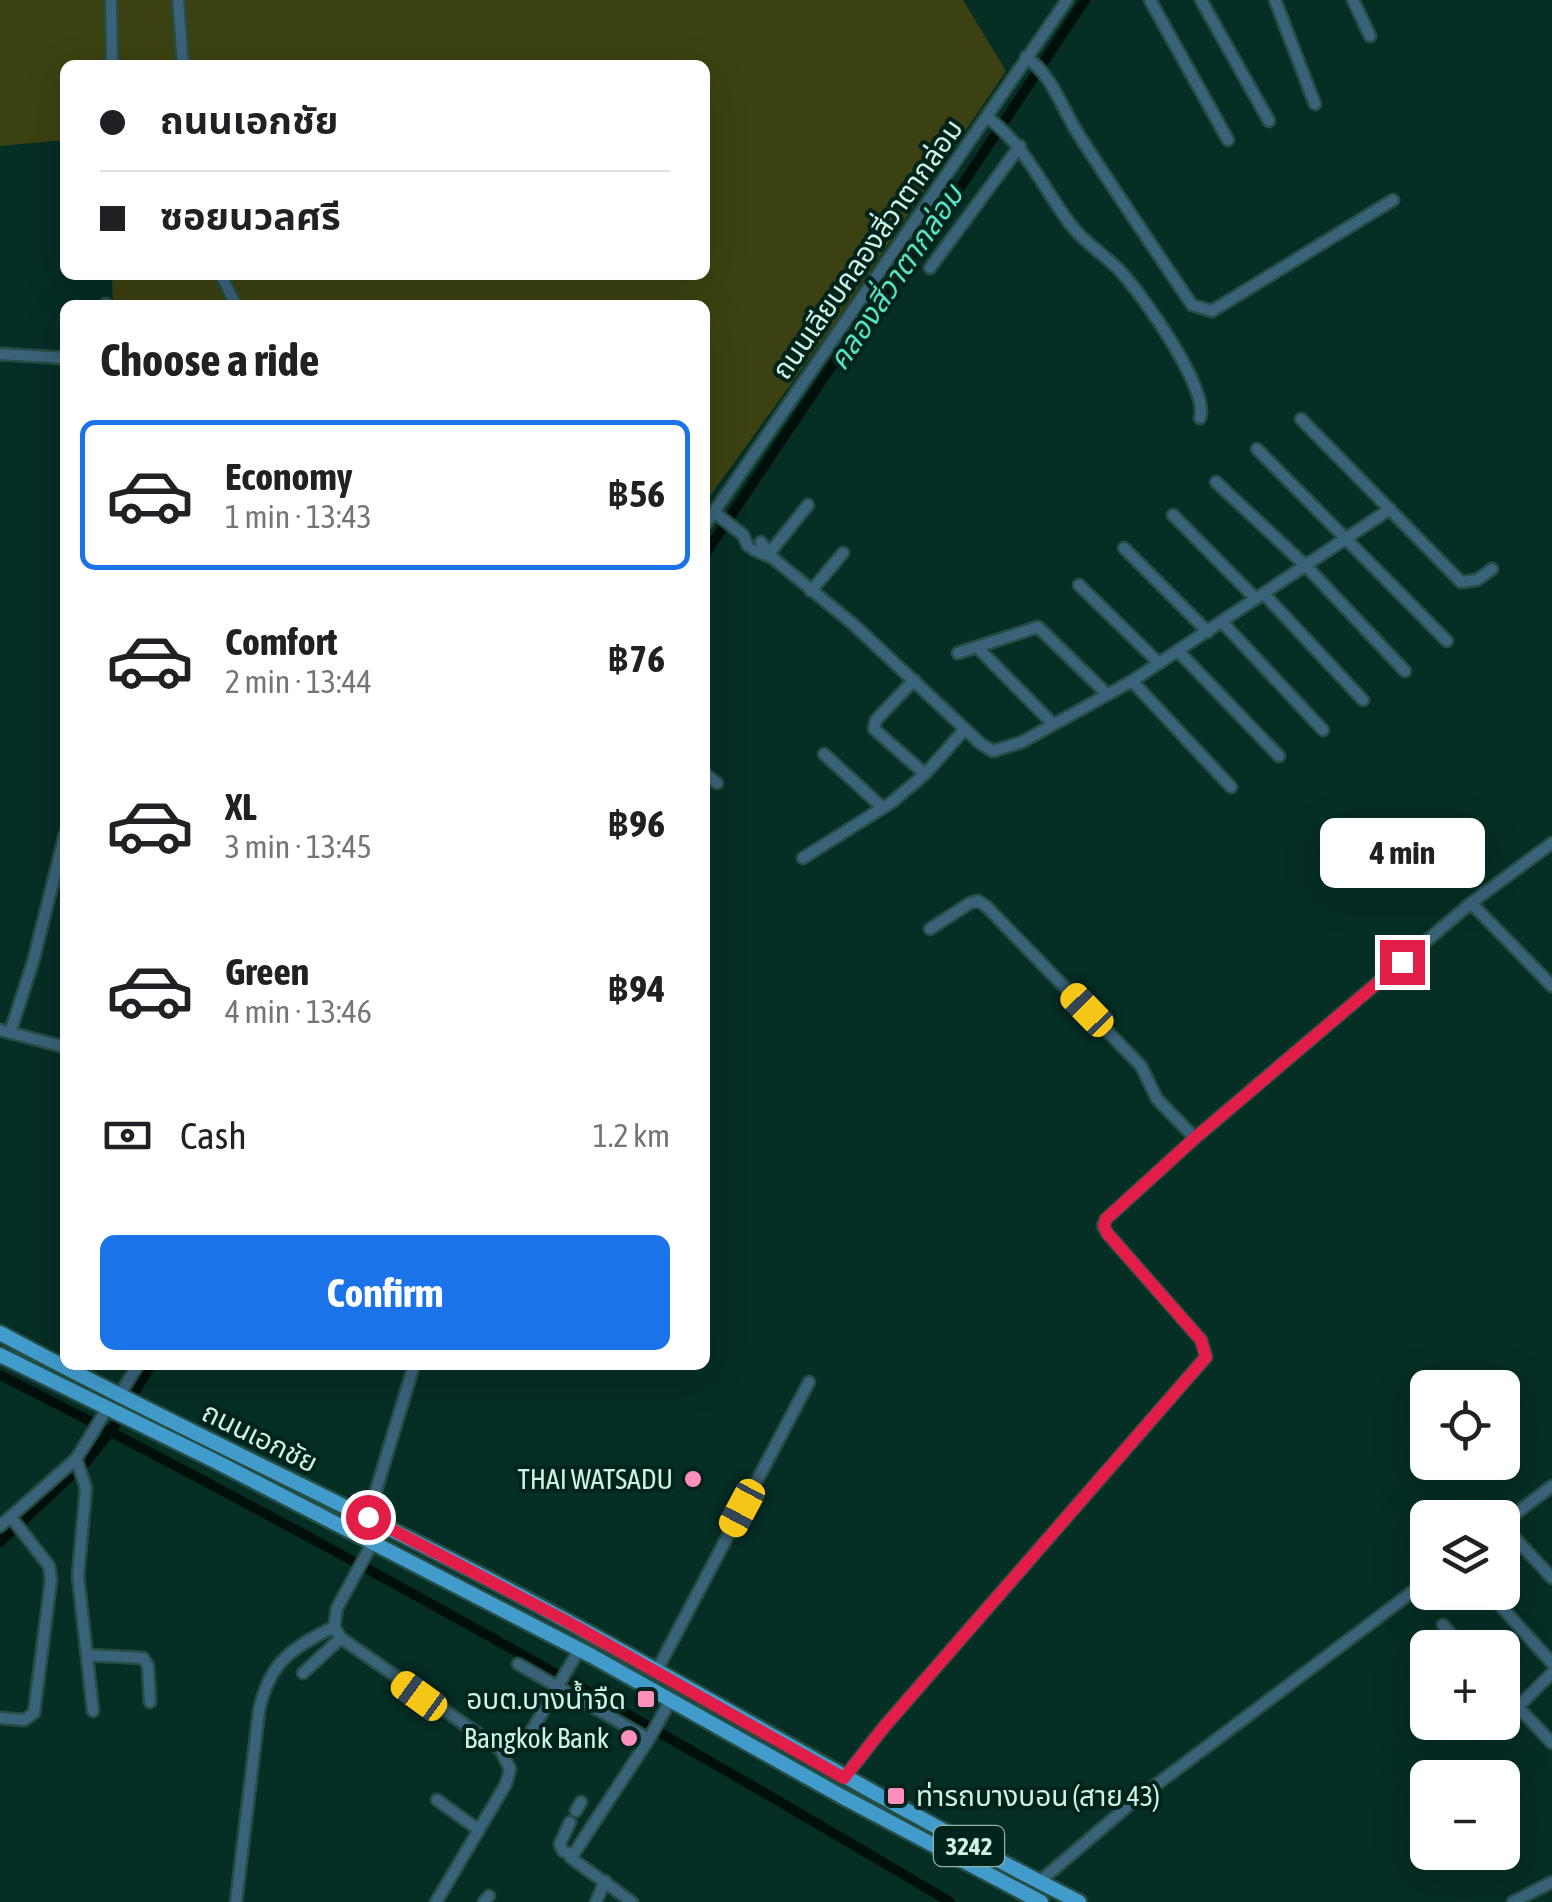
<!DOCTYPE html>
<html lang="en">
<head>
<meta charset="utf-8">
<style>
	body { margin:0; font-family:"Asap Condensed","Noto Sans Thai",sans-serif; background:#f6f6f6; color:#202124; height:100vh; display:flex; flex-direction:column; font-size:38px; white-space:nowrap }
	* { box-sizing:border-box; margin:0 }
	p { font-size:32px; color:#757577 }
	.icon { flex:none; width:55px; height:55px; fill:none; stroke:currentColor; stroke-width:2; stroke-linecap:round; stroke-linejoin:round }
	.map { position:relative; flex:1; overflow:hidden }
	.sheet { position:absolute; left:60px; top:300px; width:650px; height:1070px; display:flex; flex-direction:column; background:#fff; border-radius:15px; box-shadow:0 10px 40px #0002 }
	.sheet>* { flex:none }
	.banner { position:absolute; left:60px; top:60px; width:650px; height:220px; border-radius:15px; box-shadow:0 10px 40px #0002; display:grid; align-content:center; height:220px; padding:0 40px; background:#fff }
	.controls { position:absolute; left:1410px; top:1370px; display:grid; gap:20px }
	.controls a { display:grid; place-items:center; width:110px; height:110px; border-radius:15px; background:#fff; box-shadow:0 10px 40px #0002; font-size:50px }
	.end { position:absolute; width:45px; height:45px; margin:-22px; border:12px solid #e11d48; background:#fff; box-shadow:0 0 0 5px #fff }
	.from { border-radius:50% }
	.bubble { position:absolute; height:70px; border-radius:15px; background:#fff; box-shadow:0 10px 40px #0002; font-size:32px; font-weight:700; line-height:70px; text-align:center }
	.car { position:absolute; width:30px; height:60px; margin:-30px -15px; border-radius:12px; box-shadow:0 0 8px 2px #0007; background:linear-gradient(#f5c518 24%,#345 0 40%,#f5c518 0 76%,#345 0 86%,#f5c518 0) }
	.banner b { display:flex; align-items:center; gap:35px; height:95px; font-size:38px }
	.banner b+b { border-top:2px solid #e0e0e0 }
	.banner i { width:25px; height:25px; background:#202124 }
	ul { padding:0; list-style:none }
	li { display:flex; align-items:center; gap:30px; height:150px; margin:0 20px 15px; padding:0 20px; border:5px solid transparent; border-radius:15px }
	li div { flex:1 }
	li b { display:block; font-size:38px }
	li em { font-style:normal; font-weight:700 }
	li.active { border-color:#1a73e8 }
	li>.icon { width:90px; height:90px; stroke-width:1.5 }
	h2 { padding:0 40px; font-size:45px; line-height:120px }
	.pay { display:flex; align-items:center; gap:25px; height:110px; padding:0 40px; font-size:38px }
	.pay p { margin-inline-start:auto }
	.cta { display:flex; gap:20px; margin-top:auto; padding:20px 40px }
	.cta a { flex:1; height:115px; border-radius:15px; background:#1a73e8; color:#fff; font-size:40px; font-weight:700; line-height:115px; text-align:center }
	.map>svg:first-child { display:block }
</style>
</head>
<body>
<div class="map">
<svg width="1552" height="1902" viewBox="0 0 1552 1902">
	<rect width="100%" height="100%" fill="#052e25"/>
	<path fill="#3c4111" d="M 0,0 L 963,0 L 1006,71 L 830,330 L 705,503 L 705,305 L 113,305 L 112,275 L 705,275 L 705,65 L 65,65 L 65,140 L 0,146 Z"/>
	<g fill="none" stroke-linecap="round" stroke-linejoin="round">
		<path stroke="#010f0b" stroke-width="10" d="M 705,554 L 829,370 L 944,212 L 1085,0
			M 0,1375 C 323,1539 639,1717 950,1902
			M 0,1542 L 88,1460 L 114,1427 L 151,1365"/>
		<g stroke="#254d44" stroke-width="15">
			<path id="minor" d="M 111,0 L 112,65
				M 178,0 L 183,65
				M 1150,0 L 1228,140
				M 1201,0 L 1269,121
				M 1275,0 L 1315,104
				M 1353,0 L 1370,36
				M 1026,57 C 1052,75 1061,106 1077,132 C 1114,190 1154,248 1192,305 L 1212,311 L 1393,200
				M 987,117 C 1026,146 1042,187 1071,225 C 1085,244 1106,255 1122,273 C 1143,296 1210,390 1200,418
				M 930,268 L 1020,146
				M 221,275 L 236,305
				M 106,305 L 106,304
				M 0,354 L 65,358
				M 1301,419 L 1461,582 L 1477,580 L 1492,569
				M 1257,449 L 1447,641
				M 1216,482 L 1306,566 L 1405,671
				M 714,512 L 743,535 L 748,546
				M 1173,515 L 1256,599
				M 705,525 L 1067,0
				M 761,542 L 774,559 L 853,624 L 981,744 L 993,751 L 1022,742 L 1132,681 L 1390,509
				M 1124,548 L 1208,632
				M 754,550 L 773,558
				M 768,555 L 808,505
				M 1079,585 L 1159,663
				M 811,591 L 843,553
				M 1264,594 L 1363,700
				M 1222,622 L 1323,730
				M 977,647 L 1053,724
				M 1178,651 L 1279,756
				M 958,653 L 1038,627 L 1107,694
				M 914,680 L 876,720 L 874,729 L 925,774
				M 1132,681 L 1231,787
				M 824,754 L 883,808
				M 705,774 L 717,783
				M 803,858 L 892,802 L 925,774 L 965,729
				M 1471,903 L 1552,986
				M 930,929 L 970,903 L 978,901 L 986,906 L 1141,1066 L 1157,1099 L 1195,1138
				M 0,1030 L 65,1047
				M 10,1033 L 33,962 L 65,834
				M 118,1397 L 138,1365
				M 76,1459 L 86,1488 L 78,1576 L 93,1711
				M 368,1517 L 414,1365
				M 1502,1524 L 1552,1486
				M 0,1526 L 76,1459 L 107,1409
				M 1513,1536 L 1552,1578
				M 373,1542 L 337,1608 L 334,1627 L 341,1638 L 500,1749 L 510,1769 L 506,1784 L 436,1902
				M 1488,1592 L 1552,1663
				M 1443,1625 L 1463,1648
				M 87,1655 L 143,1658 L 148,1666 L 150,1702
				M 518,1664 L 649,1739
				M 656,1672 L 809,1382
				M 303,1673 L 341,1638
				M 1502,1690 L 1552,1743
				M 1518,1707 L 1552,1673
				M 0,1718 L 24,1720 L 34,1713 L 51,1580 L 49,1566 L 11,1517
				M 525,1742 L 579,1650
				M 844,1778 L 884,1727 L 1206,1357 L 1201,1340 L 1107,1233 L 1103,1226 L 1106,1219 L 1195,1138 L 1471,903 L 1552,843
				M 437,1800 L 479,1830
				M 576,1811 L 581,1802
				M 570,1822 L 560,1844 L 563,1851 L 573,1855
				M 1039,1882 L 1128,1806 L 1428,1580
				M 236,1902 L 259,1711 C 269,1663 291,1648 334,1627
				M 484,1902 L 489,1896
				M 596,1902 L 605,1881
				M 632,1902 L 571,1858 L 649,1739 L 670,1701
				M 1513,1902 L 1552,1882"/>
		</g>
		<g stroke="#254d44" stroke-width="19">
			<path id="major" d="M 0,1333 C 187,1434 381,1519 567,1621 C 738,1714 905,1814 1079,1902
				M 0,1355 L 213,1460 L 592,1656 L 841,1796 L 1041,1902"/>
		</g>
		<use href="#minor" stroke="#3a6279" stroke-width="10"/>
		<use href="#major" stroke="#419ccc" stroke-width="14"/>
	</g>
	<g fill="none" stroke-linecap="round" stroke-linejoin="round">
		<path stroke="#e11d48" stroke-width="12" d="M 368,1517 L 566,1621 L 844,1778 L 884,1727 L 1206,1357 L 1201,1340 L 1107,1233 L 1104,1226 L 1106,1219 L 1195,1138 L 1402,962"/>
	</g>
	<g fill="#fe8ebc" stroke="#00241c" stroke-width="4">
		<circle cx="693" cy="1479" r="10"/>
		<rect x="636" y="1689" width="20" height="20" rx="5"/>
		<circle cx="629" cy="1738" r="10"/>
		<rect x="886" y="1786" width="20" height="20" rx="5"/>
	</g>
	<g text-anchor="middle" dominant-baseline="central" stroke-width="8" stroke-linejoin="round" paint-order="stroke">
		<rect fill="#00241c" stroke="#91b4aa" stroke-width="2.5" x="934" y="1826" width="70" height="40" rx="8"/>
		<g font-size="25" font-weight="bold" fill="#cff2e7">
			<text x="969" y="1846">3242</text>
		</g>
		<g font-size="28" fill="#cff2e7" stroke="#00241c">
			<text transform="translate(867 249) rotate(-55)">ถนนเลียบคลองสี่วาตากล่อม</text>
			<text transform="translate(260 1437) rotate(26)">ถนนเอกชัย</text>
		</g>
		<g font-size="28" fill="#cff2e7" stroke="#00241c" text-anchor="end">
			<text x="673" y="1479">THAI WATSADU</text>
			<text x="626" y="1699">อบต.บางน้ำจืด</text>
			<text x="609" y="1738">Bangkok Bank</text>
			<text x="916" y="1796" text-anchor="start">ท่ารถบางบอน (สาย 43)</text>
		</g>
		<g font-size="30" font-style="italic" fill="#57e2c2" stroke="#00241c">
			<text transform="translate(895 277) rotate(-56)">คลองสี่วาตากล่อม</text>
		</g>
	</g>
</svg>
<div class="controls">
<a><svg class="icon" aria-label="locate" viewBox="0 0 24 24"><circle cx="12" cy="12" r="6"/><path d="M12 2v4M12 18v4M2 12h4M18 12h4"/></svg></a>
<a><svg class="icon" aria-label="layers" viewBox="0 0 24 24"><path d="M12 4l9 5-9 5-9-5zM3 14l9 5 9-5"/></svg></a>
<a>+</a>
<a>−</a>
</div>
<i class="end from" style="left:368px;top:1517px"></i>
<i class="end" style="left:1402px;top:962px"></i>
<div class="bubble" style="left:1320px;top:818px;width:165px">4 min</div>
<i class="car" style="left:1087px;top:1010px;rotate:316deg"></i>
<i class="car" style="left:742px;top:1508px;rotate:208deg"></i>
<i class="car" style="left:419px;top:1696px;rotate:306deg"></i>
<div class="banner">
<b><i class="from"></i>ถนนเอกชัย</b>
<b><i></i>ซอยนวลศรี</b>
</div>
<section class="sheet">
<h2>Choose a ride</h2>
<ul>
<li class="active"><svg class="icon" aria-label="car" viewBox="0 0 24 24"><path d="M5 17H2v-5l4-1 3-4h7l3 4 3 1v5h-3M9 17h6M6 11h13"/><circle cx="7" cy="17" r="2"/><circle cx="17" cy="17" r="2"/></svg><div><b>Economy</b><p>1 min · 13:43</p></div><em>฿56</em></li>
<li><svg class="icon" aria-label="car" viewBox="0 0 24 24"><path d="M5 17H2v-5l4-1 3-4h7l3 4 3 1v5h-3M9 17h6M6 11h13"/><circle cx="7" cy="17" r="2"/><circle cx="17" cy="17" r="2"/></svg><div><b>Comfort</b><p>2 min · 13:44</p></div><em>฿76</em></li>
<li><svg class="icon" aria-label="car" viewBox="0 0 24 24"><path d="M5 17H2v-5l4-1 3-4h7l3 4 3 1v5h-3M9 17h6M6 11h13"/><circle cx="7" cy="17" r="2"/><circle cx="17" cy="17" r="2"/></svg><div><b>XL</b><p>3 min · 13:45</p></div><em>฿96</em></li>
<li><svg class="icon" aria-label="car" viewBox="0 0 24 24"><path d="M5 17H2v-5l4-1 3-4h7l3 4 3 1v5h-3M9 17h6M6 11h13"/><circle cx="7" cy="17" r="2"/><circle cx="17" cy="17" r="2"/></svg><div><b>Green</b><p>4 min · 13:46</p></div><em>฿94</em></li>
</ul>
<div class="pay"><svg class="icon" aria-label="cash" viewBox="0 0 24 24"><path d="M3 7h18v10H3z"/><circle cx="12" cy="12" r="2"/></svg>Cash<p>1.2 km</p></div>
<div class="cta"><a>Confirm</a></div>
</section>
</div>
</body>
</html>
